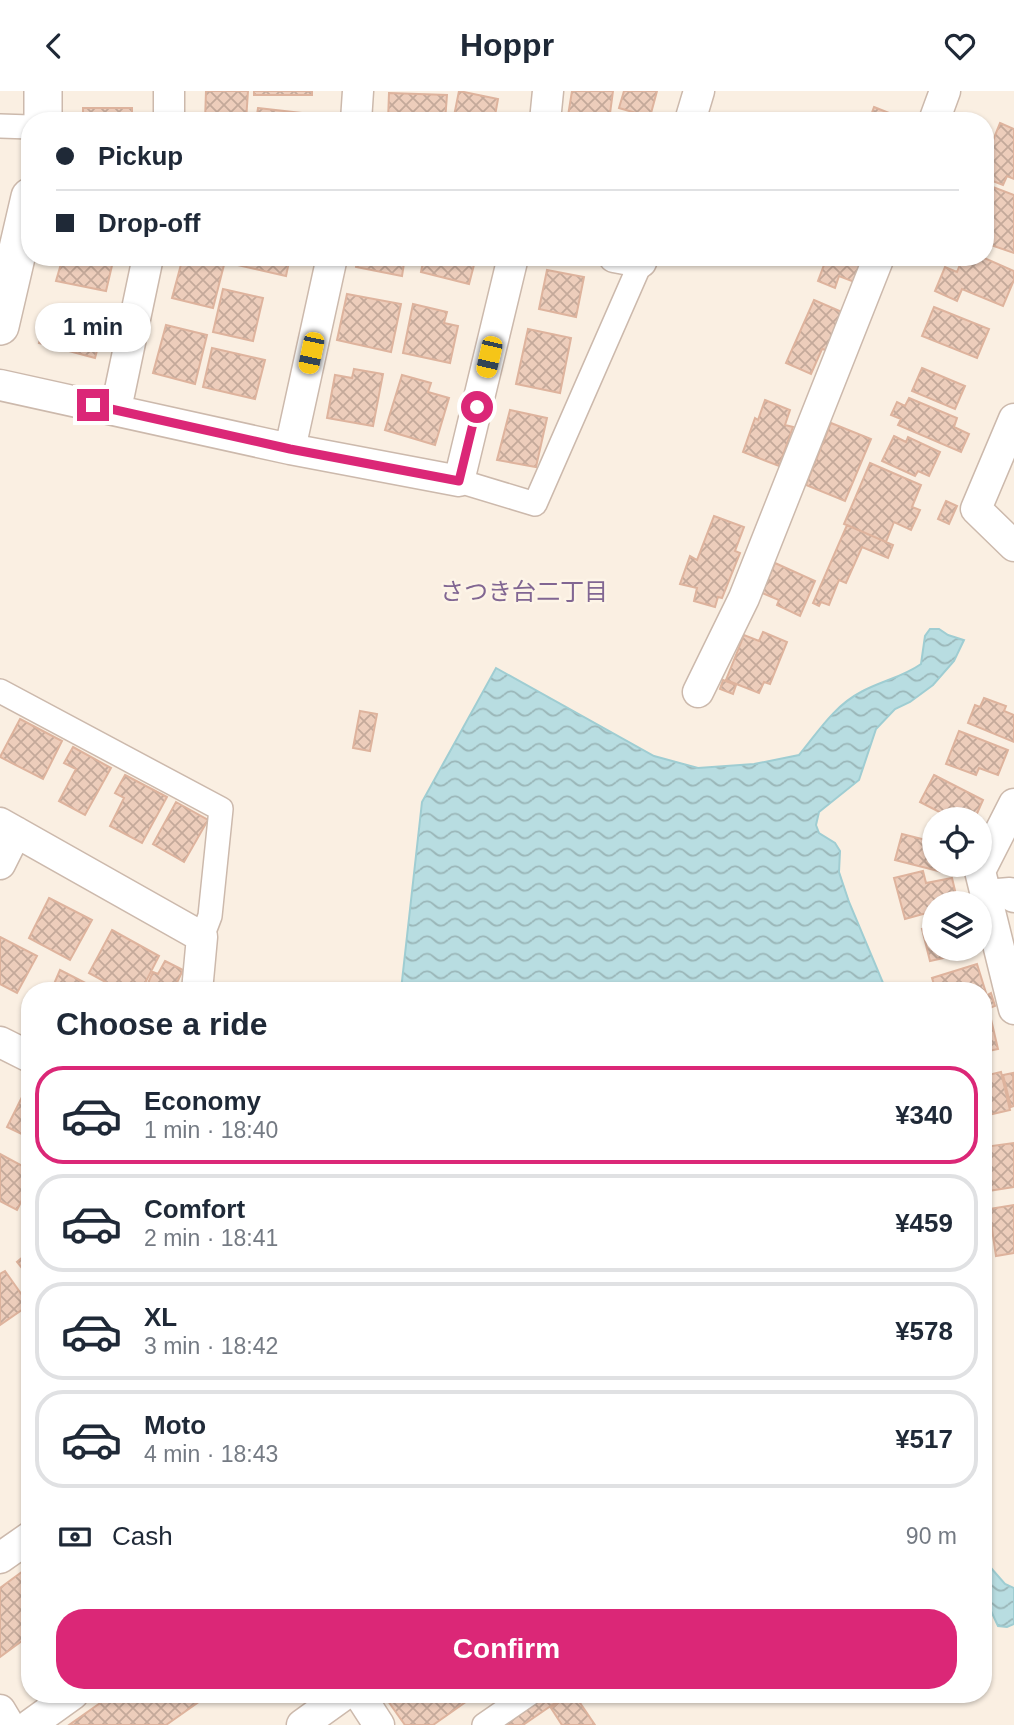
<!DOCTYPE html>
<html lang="en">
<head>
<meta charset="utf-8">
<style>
	body { margin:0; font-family:Helvetica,"Noto Sans JP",sans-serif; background:#f6f6f7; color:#1f2937; height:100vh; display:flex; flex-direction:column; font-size:26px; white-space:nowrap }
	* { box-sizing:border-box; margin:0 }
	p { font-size:23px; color:#747a83 }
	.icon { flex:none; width:38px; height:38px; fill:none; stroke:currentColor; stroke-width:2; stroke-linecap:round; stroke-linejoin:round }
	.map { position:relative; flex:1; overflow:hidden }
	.drawer { position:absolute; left:21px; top:891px; width:971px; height:721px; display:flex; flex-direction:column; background:#fff; border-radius:28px; box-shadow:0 2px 5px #0004 }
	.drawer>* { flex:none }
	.hud { position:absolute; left:21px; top:21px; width:973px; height:154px; border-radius:28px; box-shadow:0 2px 5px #0004; display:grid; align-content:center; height:154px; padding:0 35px; background:#fff }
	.tools { position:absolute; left:922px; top:716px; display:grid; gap:14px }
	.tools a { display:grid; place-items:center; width:70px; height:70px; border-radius:50%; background:#fff; box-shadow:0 2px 5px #0004; font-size:35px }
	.end { position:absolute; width:32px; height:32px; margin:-16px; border:9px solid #db2777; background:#fff; box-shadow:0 0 0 4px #fff }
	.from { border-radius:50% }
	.bubble { position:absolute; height:49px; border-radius:24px; background:#fff; box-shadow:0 2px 5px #0004; font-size:23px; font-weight:600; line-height:49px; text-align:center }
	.car { position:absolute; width:21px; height:42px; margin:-21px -10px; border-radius:9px; box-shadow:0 0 5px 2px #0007; background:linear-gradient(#f5c518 24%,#345 0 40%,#f5c518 0 76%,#345 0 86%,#f5c518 0) }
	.hud b { display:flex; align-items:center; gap:24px; height:66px; font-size:26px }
	.hud b+b { border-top:2px solid #e0e1e3 }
	.hud i { width:18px; height:18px; background:#1f2937 }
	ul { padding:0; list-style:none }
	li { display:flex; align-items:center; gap:21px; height:98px; margin:0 14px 10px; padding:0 21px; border:4px solid #e0e1e3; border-radius:28px }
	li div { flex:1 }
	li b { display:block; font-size:26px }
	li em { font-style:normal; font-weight:600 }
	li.active { border-color:#db2777 }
	li>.icon { width:63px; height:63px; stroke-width:1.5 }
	h2 { padding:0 35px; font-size:32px; line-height:84px }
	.pay { display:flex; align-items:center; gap:18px; height:77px; padding:0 35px; font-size:26px }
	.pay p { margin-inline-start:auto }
	.button { display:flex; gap:14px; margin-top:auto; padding:14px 35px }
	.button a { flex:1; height:80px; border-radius:28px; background:#db2777; color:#fff; font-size:28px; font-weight:600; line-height:80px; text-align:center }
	header { display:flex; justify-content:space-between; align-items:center; height:91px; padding:0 35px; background:#fff; font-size:32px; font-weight:600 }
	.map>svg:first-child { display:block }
</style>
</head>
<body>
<header><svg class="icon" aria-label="back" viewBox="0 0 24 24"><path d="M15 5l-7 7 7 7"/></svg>Hoppr<svg class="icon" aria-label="heart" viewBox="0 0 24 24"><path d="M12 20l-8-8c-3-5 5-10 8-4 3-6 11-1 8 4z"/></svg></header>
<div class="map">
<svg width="1014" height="1634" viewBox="0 0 1014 1634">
	<defs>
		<pattern id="water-waves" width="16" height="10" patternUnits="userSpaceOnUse" patternTransform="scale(1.75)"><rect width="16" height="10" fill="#b8dde1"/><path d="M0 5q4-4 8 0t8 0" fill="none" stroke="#9ab6b8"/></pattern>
		<pattern id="building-cross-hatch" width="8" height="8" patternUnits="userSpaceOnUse" patternTransform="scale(1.75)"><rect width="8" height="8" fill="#edcdbb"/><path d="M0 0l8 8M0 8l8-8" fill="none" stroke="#c4a99a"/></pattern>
	</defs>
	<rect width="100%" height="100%" fill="#faefe2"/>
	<path fill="url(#water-waves)" stroke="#9fcdd2" stroke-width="2" d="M 930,538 L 939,538 L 948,544 L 964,549 L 954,570 L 933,594 L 910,611 L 895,618 L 876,638 L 859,689 L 819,721 L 816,734 L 819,742 L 835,752 L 840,760 L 839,781 L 849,811 L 886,899 L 401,899 L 422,711 L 496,577 L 654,665 L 698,677 L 754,673 L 799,664 C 818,641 834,615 861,601 C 881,590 903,586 921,573 L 925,545 Z
		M 984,1469 L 1005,1493 L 1014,1497 L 1014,1533 L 1007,1536 L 998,1535 L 984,1505 Z"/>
	<path fill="url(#building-cross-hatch)" stroke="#deb39d" stroke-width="2" d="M 206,0 L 248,0 L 246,30 L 205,30 Z
		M 254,0 L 312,0 L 312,4 L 254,4 Z
		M 459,0 L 498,8 L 494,30 L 453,30 Z
		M 572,0 L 613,0 L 609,30 L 568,25 Z
		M 624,0 L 657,0 L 650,26 L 619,17 Z
		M 389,2 L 447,4 L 445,30 L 388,30 Z
		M 874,16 L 909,30 L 869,30 Z
		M 83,17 L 132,17 L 132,30 L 83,30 Z
		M 258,17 L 301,22 L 300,30 L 256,30 Z
		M 1000,32 L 1014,38 L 1014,88 L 1007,85 L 1003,94 L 985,87 L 985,69 Z
		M 985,93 L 1014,104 L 1014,162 L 985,152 Z
		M 63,166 L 114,166 L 106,200 L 56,190 Z
		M 183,166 L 226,166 L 213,217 L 172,207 Z
		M 231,166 L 290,166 L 286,185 L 229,172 Z
		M 357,166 L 405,166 L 402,185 L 356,176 Z
		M 424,166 L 480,166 L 479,171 L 475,170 L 469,193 L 421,181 Z
		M 827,166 L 867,166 L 857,192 L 839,185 L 835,197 L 818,190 Z
		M 963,166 L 982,166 L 1014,180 L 1014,189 L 1003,215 L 962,198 L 957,210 L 935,200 L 945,176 L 957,181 Z
		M 547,179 L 584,186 L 576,226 L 539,218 Z
		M 223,198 L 263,207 L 253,250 L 213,241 Z
		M 347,203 L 401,213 L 391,261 L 337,249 Z
		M 814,209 L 842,221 L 826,259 L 822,258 L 811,283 L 786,272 Z
		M 413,213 L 447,221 L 444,232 L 458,235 L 450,272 L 403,262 Z
		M 934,216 L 989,238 L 977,267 L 922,245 Z
		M 48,219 L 104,234 L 95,267 L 39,252 Z
		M 166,234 L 207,244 L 195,293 L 153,282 Z
		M 528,238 L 571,247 L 560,302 L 516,293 Z
		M 212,257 L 265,269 L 255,308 L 203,296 Z
		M 922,277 L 965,295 L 955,318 L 912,300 Z
		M 354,278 L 383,283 L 373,335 L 327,327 L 335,284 L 352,287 Z
		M 402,284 L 431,292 L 428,301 L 449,307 L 435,354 L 385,339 Z
		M 909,307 L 957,327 L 954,336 L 969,343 L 961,361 L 898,334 L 901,328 L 891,324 L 897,311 L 905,315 Z
		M 765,309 L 790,319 L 785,334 L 793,336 L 779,375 L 743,361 L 755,327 L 758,329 Z
		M 510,319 L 547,327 L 536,376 L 497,369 Z
		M 831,332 L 871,348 L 845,410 L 806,394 Z
		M 894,345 L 906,351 L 908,346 L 940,361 L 929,385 L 918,380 L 915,385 L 882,370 Z
		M 870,372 L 921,394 L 912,416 L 920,419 L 911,439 L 894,431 L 886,451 L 844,433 Z
		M 946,410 L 957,415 L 949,433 L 938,428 Z
		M 714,425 L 744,436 L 735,460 L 740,462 L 722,507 L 718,506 L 715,516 L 694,510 L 697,497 L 680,493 L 690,465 L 697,469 Z
		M 847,434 L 893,454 L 888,467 L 862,456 L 846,492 L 839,489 L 829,514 L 821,511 L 819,515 L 813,512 Z
		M 775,472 L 815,490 L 800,525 L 777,514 L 779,509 L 762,502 Z
		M 763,541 L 787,551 L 770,593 L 764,591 L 759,602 L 726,589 L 744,544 L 759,550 Z
		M 723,589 L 736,594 L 733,603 L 720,598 Z
		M 984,607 L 1006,615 L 1004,620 L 1014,624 L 1014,651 L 968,632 L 975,614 L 980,616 Z
		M 360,620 L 377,623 L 370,660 L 353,657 Z
		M 20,628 L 62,650 L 43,688 L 0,666 Z
		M 959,640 L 1008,659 L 998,684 L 979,677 L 976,684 L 946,673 Z
		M 73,656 L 111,677 L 85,724 L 59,710 L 76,678 L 64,672 Z
		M 125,684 L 167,706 L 142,752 L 110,735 L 124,707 L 115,702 Z
		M 934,684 L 983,709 L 975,727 L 960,719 L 953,728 L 920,711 Z
		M 176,711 L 208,729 L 184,771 L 153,753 Z
		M 902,743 L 934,751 L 934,774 L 957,774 L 954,784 L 895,769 Z
		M 923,780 L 926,792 L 952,787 L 958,812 L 934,812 L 934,820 L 905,828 L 894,787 Z
		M 49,807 L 92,829 L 70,869 L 29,847 Z
		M 934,835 L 934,858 L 975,858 L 975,860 L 930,870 L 922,838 Z
		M 112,839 L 159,865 L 141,900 L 122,900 L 89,882 Z
		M 0,846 L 37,865 L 17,902 L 0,893 Z
		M 165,870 L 183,879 L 173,900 L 163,900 L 148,892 L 153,881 L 158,883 Z
		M 977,873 L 987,905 L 984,906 L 984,900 L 936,900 L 932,887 Z
		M 60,879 L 101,900 L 51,900 Z
		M 991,902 L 995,915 L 984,919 L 984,906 Z
		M 990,924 L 998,958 L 984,961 L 984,925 Z
		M 1001,981 L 1010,1019 L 984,1025 L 984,985 Z
		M 1013,982 L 1014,1015 L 1011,1016 L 1003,984 Z
		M 23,1004 L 30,1007 L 30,1047 L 7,1036 Z
		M 1014,1052 L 1014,1096 L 988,1100 L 984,1056 Z
		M 0,1063 L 30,1079 L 30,1108 L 24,1105 L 17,1119 L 0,1110 Z
		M 1014,1114 L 1014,1162 L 996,1165 L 989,1118 Z
		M 30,1160 L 30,1187 L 17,1171 Z
		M 5,1180 L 29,1214 L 0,1234 L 0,1183 Z
		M 30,1475 L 30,1544 L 0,1566 L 0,1497 Z
		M 113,1603 L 210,1603 L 166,1634 L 69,1634 Z
		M 383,1603 L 477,1603 L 433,1634 L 405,1634 Z
		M 545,1603 L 568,1603 L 523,1634 L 501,1634 Z
		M 571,1603 L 574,1603 L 595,1634 L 562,1634 L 551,1617 Z"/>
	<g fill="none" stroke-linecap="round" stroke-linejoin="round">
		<g stroke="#ccb9ac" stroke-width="26">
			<path id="pedestrian" d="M 0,35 L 30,36
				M 459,390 L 535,413 L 641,171
				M 0,600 L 221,718 L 210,825 L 202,846
				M 484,1634 L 529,1603"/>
		</g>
		<g stroke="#ccb9ac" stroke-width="33">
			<path id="minor" d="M 169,0 L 169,30
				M 356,30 L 358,0
				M 545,30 L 548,0
				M 690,30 L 699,0
				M 934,30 L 945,0
				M 614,166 L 641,171 L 643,166
				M 0,294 L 290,358 L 459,390 L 513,166
				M 116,318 L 148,166
				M 1014,328 L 976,418 L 1014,455
				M 290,358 L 332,166
				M 698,601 L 744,507 L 879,166
				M 1014,713 L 980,780 L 1014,918
				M 0,732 L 202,846 L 197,900
				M 0,773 L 16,741
				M 986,804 L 1010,802 L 1014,806
				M 0,951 L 30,966
				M 0,1467 L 30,1446
				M 359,1603 L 379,1634
				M 0,1619 L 9,1634
				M 30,1634 L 73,1603
				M 302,1634 L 345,1603"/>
		</g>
		<g stroke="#ccb9ac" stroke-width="40">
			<path id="tertiary" d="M 43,0 L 43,30
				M 0,235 L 30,106"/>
		</g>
		<use href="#pedestrian" stroke="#fff" stroke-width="23"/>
		<use href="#minor" stroke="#fff" stroke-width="30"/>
		<use href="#tertiary" stroke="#fff" stroke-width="37"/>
	</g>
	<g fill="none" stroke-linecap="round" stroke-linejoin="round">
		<path stroke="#db2777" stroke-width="9" d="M 93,314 L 290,358 L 459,390 L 477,316"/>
	</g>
	<g text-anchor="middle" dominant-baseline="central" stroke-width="5" stroke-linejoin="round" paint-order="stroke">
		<g font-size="24" fill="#816692" stroke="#fdf4e7">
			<text x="524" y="500">さつき台二丁目</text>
		</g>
	</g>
</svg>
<div class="tools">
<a><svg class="icon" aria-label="locate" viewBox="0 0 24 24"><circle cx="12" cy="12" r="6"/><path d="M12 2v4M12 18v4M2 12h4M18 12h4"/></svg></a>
<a><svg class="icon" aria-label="layers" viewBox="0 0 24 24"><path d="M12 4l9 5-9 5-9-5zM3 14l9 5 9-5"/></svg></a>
</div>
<i class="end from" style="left:477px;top:316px"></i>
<i class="end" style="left:93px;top:314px"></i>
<div class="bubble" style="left:35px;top:212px;width:116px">1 min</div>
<i class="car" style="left:311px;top:262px;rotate:192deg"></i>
<i class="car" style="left:489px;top:266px;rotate:193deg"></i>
<div class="hud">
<b><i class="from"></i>Pickup</b>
<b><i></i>Drop-off</b>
</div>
<section class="drawer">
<h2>Choose a ride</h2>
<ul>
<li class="active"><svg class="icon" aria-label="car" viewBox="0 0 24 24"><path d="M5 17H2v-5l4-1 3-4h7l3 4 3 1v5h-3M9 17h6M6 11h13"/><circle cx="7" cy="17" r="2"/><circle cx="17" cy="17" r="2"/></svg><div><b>Economy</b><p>1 min · 18:40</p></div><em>¥340</em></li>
<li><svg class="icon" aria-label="car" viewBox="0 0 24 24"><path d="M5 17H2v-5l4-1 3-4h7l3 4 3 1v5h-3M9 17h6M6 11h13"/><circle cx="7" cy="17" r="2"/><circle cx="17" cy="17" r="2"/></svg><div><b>Comfort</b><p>2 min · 18:41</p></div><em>¥459</em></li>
<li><svg class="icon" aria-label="car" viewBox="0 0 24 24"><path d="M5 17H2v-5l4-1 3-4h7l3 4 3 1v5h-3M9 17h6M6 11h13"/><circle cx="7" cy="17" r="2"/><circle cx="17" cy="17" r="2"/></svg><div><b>XL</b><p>3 min · 18:42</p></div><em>¥578</em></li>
<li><svg class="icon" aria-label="car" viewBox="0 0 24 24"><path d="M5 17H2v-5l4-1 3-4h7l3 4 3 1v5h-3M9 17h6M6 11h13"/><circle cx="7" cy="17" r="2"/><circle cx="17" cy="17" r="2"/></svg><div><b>Moto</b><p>4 min · 18:43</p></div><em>¥517</em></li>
</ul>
<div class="pay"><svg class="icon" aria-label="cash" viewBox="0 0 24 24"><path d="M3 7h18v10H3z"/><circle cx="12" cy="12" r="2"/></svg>Cash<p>90 m</p></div>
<div class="button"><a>Confirm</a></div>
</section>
</div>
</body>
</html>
